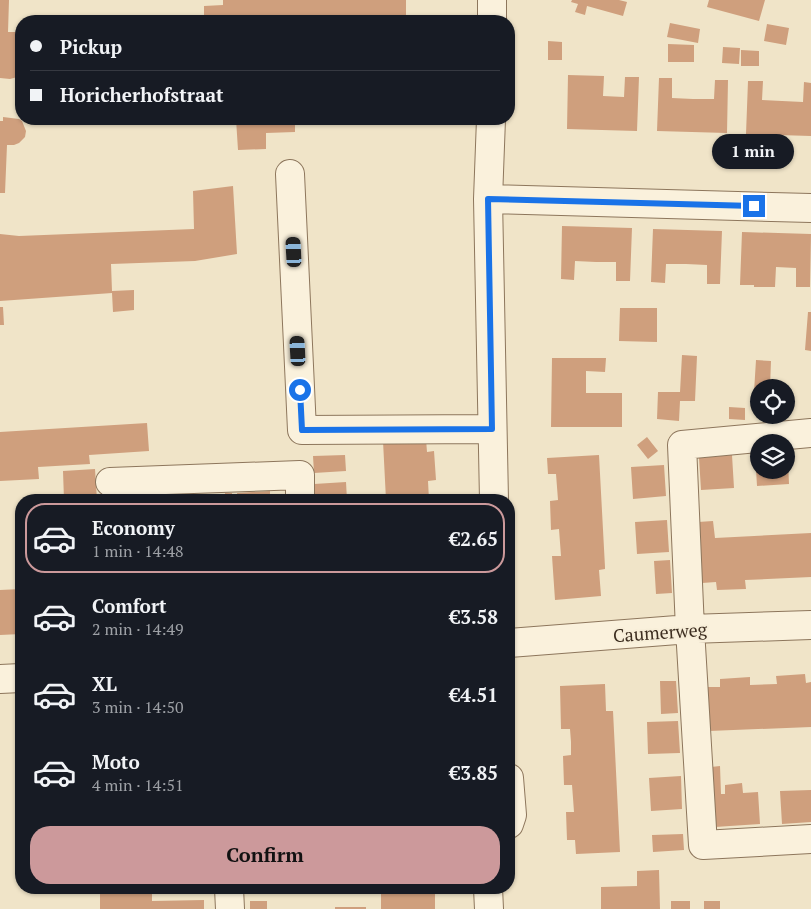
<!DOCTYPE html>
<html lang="en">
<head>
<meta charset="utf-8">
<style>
	body { margin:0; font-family:"PT Serif",serif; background:#20242c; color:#f1f3f6; height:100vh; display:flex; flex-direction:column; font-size:19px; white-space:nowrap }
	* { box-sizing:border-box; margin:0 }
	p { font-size:16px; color:#9ea1a6 }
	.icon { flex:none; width:28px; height:28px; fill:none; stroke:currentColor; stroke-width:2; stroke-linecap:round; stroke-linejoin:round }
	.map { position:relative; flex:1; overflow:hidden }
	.drawer { position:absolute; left:15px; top:494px; width:500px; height:400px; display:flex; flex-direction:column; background:#171b24; border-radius:20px; box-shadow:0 1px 4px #0004 }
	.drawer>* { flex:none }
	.guide { position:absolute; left:15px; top:15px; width:500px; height:110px; border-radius:20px; box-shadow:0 1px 4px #0004; display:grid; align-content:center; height:110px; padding:0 15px; background:#171b24 }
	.tools { position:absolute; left:750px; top:379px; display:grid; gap:10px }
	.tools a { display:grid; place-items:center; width:45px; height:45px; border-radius:50%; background:#171b24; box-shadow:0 1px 4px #0004; font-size:25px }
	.end { position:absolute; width:22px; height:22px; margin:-11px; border:6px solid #1a73e8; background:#fff; box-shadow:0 0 0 2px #fff }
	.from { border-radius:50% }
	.bubble { position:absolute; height:35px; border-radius:18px; background:#171b24; box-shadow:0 1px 4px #0004; font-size:16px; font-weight:700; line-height:35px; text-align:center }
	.car { position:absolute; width:15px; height:30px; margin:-15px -8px; border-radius:6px; box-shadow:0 0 4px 1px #0007; background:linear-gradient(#222 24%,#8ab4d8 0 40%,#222 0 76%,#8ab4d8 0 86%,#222 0) }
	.guide b { display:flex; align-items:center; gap:18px; height:48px; font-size:19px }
	.guide b+b { border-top:1px solid #363941 }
	.guide i { width:12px; height:12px; background:#f1f3f6 }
	ul { padding:9px 0 0; list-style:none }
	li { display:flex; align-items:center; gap:15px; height:70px; margin:0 10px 8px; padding:0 5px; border:2px solid transparent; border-radius:20px }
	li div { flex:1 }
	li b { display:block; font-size:19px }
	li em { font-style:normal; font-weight:700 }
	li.on { border-color:#cc999b }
	li>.icon { width:45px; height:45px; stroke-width:1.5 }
	.action { display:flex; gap:10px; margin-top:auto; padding:10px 15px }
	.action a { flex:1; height:58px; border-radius:20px; background:#cc999b; color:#111; font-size:20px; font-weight:700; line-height:58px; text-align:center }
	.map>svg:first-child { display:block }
</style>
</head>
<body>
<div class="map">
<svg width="811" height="909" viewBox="0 0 811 909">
	<rect width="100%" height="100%" fill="#f0e4c8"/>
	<path fill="#cf9f7d" d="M 0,0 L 9,0 L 8,32 L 21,32 L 21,76 L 10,79 L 0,78 Z
		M 223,0 L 406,0 L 406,21 L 223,21 L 223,18 L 204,19 L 204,6 L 223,5 Z
		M 572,0 L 619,0 L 627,2 L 623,16 L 587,6 L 585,15 L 575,12 L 578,4 L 571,2 Z
		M 709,0 L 765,0 L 759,21 L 707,7 Z
		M 670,23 L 700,29 L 698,43 L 667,37 Z
		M 767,24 L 789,28 L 786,45 L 764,41 Z
		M 548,41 L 562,42 L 562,60 L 548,60 Z
		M 668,44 L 694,45 L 694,62 L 668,62 Z
		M 723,47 L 740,48 L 739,64 L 722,63 Z
		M 741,50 L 759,51 L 759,66 L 741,66 Z
		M 568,75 L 604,76 L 603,96 L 624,97 L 625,77 L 639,77 L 637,131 L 567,129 Z
		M 659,78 L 672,78 L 672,98 L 693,99 L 714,99 L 715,80 L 728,80 L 727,133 L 657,131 Z
		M 748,81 L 763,81 L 762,100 L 782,101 L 803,102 L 804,82 L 811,83 L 811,136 L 746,134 Z
		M 3,117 L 19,119 L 22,121 L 26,131 L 25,137 L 19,143 L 14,145 L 7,145 L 5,193 L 0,193 L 0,121 L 3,121 Z
		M 236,119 L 295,119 L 295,132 L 266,133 L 266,149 L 238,150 Z
		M 233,186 L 237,254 L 195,261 L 111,264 L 112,291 L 134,290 L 134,310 L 113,312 L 112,293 L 0,301 L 0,234 L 19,236 L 194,229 L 193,191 Z
		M 562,226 L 632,228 L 630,281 L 616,281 L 616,262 L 596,262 L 575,261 L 574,280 L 561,279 Z
		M 653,229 L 722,231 L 720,284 L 707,284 L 707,265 L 686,264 L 666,264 L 665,283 L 651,282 Z
		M 742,232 L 811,234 L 810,287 L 796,287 L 796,268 L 776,267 L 775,287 L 754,287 L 754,285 L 740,285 Z
		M 0,307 L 3,307 L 4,325 L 0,325 Z
		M 620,308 L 657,308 L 657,342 L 619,341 Z
		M 808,312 L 811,312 L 811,351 L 805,350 Z
		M 682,355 L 697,356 L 695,401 L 680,401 L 679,421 L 657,419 L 658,392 L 680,392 Z
		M 552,358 L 606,358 L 605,372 L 586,371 L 586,393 L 622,393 L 622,427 L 551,427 Z
		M 756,360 L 771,361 L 770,388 L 759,388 L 759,392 L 754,392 Z
		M 729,407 L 745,408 L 745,420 L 729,419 Z
		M 147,423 L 149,451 L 89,455 L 90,464 L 38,467 L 39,479 L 0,481 L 0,432 Z
		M 647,437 L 658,451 L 648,459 L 637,445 Z
		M 426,439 L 427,452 L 434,451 L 436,480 L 428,481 L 429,500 L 386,500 L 383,441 Z
		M 755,453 L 759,453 L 759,470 L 786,470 L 786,460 L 788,460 L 789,484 L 757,486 Z
		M 345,455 L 346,471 L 314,473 L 313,456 Z
		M 599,455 L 605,567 L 605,569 L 599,570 L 601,596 L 555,600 L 552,556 L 561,556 L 559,529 L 551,530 L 550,501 L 558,500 L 556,474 L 548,474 L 547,458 Z
		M 732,455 L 734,488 L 701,490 L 699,458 Z
		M 664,465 L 666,496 L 633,499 L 631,467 Z
		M 95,469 L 97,500 L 64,500 L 63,471 Z
		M 346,482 L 347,500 L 315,500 L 314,484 Z
		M 270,491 L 270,500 L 238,500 L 237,493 Z
		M 225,493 L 232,493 L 232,500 L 225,500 Z
		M 214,494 L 214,500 L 182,500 L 182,496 Z
		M 158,497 L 158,500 L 138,500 L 138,499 Z
		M 667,520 L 669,552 L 637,554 L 635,522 Z
		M 713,521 L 715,538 L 811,533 L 811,577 L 745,580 L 746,589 L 717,590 L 716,582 L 702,583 L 698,522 Z
		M 670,560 L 672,593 L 656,594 L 654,561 Z
		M 21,589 L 21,634 L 0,635 L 0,590 Z
		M 805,674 L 806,683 L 811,682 L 811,727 L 709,731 L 707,687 L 720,687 L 720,679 L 750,677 L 750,685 L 777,684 L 776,676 Z
		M 660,681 L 676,681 L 678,713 L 661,714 Z
		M 605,684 L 606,711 L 613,711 L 620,852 L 576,854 L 575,840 L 567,840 L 566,812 L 574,812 L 573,798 L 572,785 L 564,785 L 563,756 L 571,755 L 571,742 L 570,729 L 561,729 L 560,686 Z
		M 678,721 L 680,753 L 648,754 L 647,722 Z
		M 720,766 L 721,794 L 725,794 L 725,785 L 742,783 L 743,793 L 758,792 L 760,824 L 715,827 L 711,767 Z
		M 681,776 L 682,809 L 651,811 L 649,778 Z
		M 811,790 L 811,822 L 782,824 L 780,791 Z
		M 683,834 L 684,850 L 653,852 L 652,835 Z
		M 659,870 L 660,909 L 601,909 L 601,887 L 637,886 L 637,871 Z
		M 337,888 L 361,888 L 361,892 L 337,893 Z
		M 435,890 L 435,909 L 381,909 L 381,891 Z
		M 100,892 L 152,892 L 152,901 L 204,900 L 204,909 L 100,909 Z
		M 250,901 L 267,901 L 267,909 L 250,909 Z
		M 671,901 L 690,901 L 690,909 L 671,909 Z
		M 704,901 L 720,901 L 720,909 L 704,909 Z
		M 335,907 L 366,907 L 366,909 L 335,909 Z"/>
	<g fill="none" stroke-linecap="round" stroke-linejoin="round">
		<g stroke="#8d765c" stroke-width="30">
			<path id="minor" d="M 492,21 L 492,0
				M 491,119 L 488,199 L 494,500
				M 290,174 L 302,430 L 492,429
				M 488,199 L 811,208
				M 811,433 L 682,445 L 690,629 L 703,845 L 811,839
				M 110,482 L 300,475 L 300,500
				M 509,643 L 690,629 L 811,625
				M 0,679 L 21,678
				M 509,778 L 512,815 L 509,824
				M 229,888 L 230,909
				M 488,888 L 489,909"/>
		</g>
		<use href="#minor" stroke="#faf1dc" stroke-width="28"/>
	</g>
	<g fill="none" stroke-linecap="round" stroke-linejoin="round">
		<path stroke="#1a73e8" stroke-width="6" d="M 300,390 L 302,430 L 492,429 L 488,199 L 754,206"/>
	</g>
	<g text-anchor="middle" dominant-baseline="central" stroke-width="4" stroke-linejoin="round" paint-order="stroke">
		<g font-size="18" fill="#3d2e20" stroke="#f7eed8">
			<text transform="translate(660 632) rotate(-4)">Caumerweg</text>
		</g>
	</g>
</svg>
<div class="tools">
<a><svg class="icon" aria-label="locate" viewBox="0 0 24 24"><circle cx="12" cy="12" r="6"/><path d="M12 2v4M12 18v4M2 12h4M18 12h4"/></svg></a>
<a><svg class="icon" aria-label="layers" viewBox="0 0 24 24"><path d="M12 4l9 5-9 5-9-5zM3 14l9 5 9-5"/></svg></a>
</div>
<i class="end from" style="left:300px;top:390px"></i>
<i class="end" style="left:754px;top:206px"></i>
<div class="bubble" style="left:712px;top:134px;width:82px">1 min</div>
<i class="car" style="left:294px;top:252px;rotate:357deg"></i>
<i class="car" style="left:298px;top:351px;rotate:357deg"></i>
<div class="guide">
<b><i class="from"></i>Pickup</b>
<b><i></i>Horicherhofstraat</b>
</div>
<section class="drawer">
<ul>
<li class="on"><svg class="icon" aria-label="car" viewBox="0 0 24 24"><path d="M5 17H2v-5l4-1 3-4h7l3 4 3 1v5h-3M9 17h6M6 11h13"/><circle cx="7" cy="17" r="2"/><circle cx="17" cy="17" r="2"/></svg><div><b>Economy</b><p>1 min · 14:48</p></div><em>€2.65</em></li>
<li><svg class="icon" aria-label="car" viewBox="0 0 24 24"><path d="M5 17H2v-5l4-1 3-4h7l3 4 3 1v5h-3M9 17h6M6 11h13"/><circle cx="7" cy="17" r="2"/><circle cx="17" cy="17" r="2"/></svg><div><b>Comfort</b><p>2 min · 14:49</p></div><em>€3.58</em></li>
<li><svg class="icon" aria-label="car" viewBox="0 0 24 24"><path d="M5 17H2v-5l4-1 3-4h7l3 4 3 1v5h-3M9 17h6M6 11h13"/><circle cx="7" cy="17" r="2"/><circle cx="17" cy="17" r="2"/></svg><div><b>XL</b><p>3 min · 14:50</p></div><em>€4.51</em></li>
<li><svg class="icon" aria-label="car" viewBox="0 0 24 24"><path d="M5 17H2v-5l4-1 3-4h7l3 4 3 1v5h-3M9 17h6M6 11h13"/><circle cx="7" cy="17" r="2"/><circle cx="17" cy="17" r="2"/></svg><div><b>Moto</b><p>4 min · 14:51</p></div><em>€3.85</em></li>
</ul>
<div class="action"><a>Confirm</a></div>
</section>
</div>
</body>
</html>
